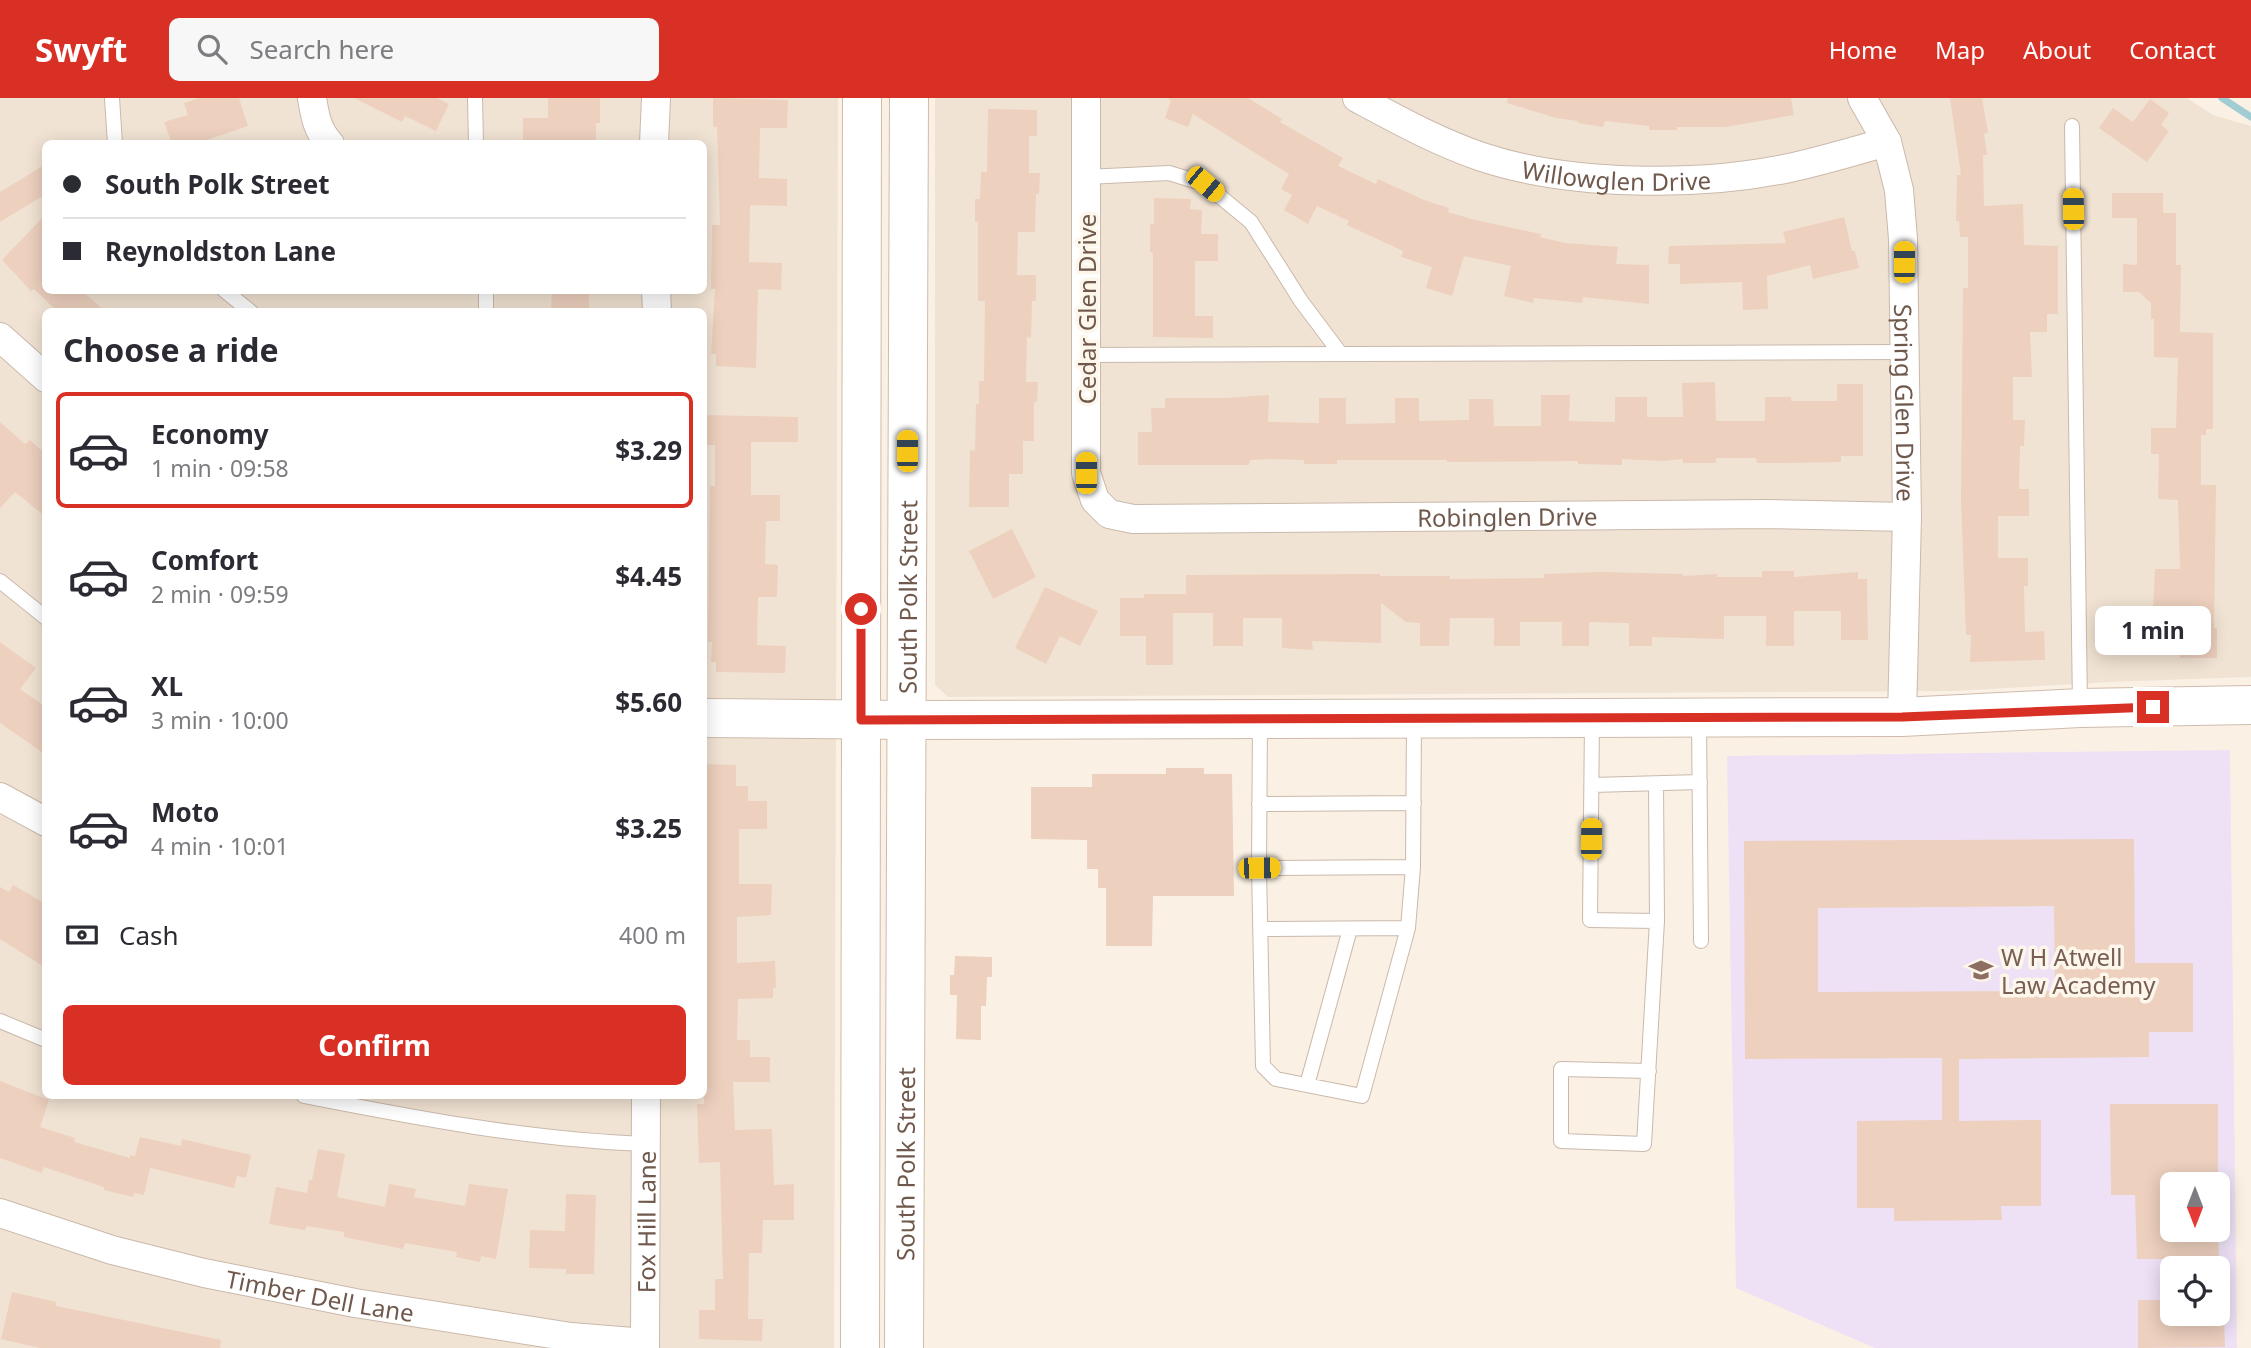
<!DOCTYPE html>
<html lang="en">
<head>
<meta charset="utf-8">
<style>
	body { margin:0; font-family:"Noto Sans",sans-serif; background:#f7f7f7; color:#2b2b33; height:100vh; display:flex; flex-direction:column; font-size:26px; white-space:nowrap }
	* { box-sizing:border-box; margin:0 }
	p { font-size:23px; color:#7c7c81 }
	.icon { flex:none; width:38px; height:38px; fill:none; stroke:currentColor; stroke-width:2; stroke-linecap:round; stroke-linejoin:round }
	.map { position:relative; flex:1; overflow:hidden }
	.panel { position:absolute; left:42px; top:210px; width:665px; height:791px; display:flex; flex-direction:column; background:#fff; border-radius:10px; box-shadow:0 4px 18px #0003 }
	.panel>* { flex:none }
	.banner { position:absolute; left:42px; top:42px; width:665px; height:154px; border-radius:10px; box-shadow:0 4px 18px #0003; display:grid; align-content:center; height:154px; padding:0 21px; background:#fff }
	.needle { width:46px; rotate:180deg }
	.tools { position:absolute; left:2160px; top:1074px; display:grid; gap:14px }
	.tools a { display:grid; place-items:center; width:70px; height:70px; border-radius:10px; background:#fff; box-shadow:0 4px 18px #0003; font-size:35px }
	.end { position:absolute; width:32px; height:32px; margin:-16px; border:9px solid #d93025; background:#fff; box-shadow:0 0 0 4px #fff }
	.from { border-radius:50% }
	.bubble { position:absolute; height:49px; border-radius:10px; background:#fff; box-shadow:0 4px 18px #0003; font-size:23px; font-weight:700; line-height:49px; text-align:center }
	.car { position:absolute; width:21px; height:42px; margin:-21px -10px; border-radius:9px; box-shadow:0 0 5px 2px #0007; background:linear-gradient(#f5c518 24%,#345 0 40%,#f5c518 0 76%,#345 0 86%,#f5c518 0) }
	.banner b { display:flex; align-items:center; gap:24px; height:66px; font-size:26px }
	.banner b+b { border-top:2px solid #e1e1e2 }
	.banner i { width:18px; height:18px; background:#2b2b33 }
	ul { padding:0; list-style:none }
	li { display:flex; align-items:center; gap:21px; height:116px; margin:0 14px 10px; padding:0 7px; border:4px solid transparent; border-radius:10px }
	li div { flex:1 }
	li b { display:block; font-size:26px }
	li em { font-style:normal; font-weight:700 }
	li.active { border-color:#d93025 }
	li>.icon { width:63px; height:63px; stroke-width:1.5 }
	h2 { padding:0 21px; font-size:32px; line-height:84px }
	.pay { display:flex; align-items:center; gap:18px; height:77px; padding:0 21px; font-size:26px }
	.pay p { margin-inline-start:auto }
	.button { display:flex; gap:14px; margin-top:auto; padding:14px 21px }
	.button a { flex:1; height:80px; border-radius:10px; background:#d93025; color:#fff; font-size:28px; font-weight:700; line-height:80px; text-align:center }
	header { display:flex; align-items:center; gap:42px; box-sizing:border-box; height:98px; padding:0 35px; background:#d93025; color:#fff }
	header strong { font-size:33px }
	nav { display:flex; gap:38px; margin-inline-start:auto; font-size:24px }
	.search { width:490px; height:63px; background:#f7f7f7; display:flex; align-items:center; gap:18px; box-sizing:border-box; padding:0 24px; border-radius:10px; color:#7c7c81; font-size:26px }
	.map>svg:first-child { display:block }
</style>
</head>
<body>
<header>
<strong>Swyft</strong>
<div class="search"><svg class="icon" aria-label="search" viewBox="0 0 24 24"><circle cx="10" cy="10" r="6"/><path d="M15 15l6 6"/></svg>Search here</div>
<nav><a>Home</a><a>Map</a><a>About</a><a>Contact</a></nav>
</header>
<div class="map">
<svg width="2251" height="1250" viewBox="0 0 2251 1250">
	<rect width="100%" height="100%" fill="#faf1e4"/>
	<path fill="#f1e3d3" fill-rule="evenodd" d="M 0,0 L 838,0 L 834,1250 L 0,1250 ZM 46,46 L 704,46 L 704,192 L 46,192 ZM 46,214 L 704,214 L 704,998 L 46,998 Z
		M 935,0 L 2187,0 L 2213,17 L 2251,28 L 2251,579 L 2109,584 L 1955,593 L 948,599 L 935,587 Z"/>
	<path fill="#eee1f6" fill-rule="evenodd" d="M 2230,652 L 2237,1250 L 1875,1250 L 1736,1190 L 1727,658 ZM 2172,1087 L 2217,1087 L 2217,1132 L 2172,1132 ZM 2172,1171 L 2217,1171 L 2217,1216 L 2172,1216 Z"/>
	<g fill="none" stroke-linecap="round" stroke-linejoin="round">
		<path stroke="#a1ccd3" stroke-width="7" d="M 2222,0 L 2251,19"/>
	</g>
	<path fill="#edd0be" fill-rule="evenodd" d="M 199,0 L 239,0 L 248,28 L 195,46 L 172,46 L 164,24 L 188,17 L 184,5 Z
		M 354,0 L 437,0 L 449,6 L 436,33 L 405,18 L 402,24 Z
		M 548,0 L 600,0 L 600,25 L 596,25 L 596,46 L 523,46 L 523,20 L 548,20 Z
		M 713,0 L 788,2 L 787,30 L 760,30 L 759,80 L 787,81 L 787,108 L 750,107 L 749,164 L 782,165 L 781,192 L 758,191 L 756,270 L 716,268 L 716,256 L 711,256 L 715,191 L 711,191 L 712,127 L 720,127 L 717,29 L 713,29 Z
		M 1167,0 L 1248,0 L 1282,21 L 1280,24 L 1343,60 L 1338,68 L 1376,86 L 1378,81 L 1424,102 L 1449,110 L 1448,114 L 1475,122 L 1541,136 L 1540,139 L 1565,145 L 1618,149 L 1616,166 L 1649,167 L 1649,206 L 1583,199 L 1582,205 L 1534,200 L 1533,205 L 1504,198 L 1511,168 L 1464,158 L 1452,198 L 1426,190 L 1432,169 L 1401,159 L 1403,153 L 1347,127 L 1349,123 L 1317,108 L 1308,126 L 1284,112 L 1292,97 L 1281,91 L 1289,76 L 1193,16 L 1188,29 L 1165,20 L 1171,2 Z
		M 1508,0 L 1791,0 L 1794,17 L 1726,29 L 1677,29 L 1677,32 L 1649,32 L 1649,28 L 1605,23 L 1603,29 L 1578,25 L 1578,23 L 1556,20 L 1507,5 Z
		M 1950,0 L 1982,0 L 1988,35 L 1984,36 L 1987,57 L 1983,57 L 1984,108 L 2023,106 L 2024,147 L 2058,148 L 2058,216 L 2047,216 L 2047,234 L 2030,234 L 2032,279 L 2013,279 L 2013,322 L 2025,322 L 2024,348 L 2020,348 L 2019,391 L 2029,391 L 2029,418 L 1998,418 L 1998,460 L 2028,460 L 2028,488 L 2024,488 L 2025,534 L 2044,533 L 2045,562 L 1970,564 L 1971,537 L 1966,537 L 1961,401 L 1963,190 L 1968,190 L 1968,139 L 1960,139 L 1959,123 L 1956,123 L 1957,77 L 1961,77 Z
		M 2150,1 L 2169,15 L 2161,27 L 2169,33 L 2147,64 L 2099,30 L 2113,10 L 2133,24 Z
		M 988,11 L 1037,12 L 1037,38 L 1029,38 L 1029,75 L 1040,75 L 1039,96 L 1036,96 L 1035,134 L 1018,134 L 1017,177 L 1036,177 L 1036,203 L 1032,203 L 1031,240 L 1027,239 L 1026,284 L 1038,284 L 1037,304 L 1034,304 L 1034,343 L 1023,343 L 1023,376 L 1009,376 L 1009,409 L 969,409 L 970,352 L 975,353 L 976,306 L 979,306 L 979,283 L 984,283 L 985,203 L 978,203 L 978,124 L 975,124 L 975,101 L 980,101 L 981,74 L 987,74 Z
		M 46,66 L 46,96 L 0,124 L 0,94 Z
		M 2112,95 L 2163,95 L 2163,115 L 2176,115 L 2176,167 L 2181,167 L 2180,234 L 2213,235 L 2213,331 L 2206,331 L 2206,337 L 2201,337 L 2201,387 L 2216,387 L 2214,530 L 2217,530 L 2217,560 L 2180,560 L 2179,542 L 2162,542 L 2162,532 L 2152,532 L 2155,471 L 2180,471 L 2178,402 L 2158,401 L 2159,356 L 2151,356 L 2151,330 L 2176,330 L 2178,260 L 2154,259 L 2154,221 L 2151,221 L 2151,205 L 2139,194 L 2123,194 L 2123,166 L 2137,167 L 2137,120 L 2112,120 Z
		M 1154,100 L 1191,101 L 1190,111 L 1202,112 L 1201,136 L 1218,136 L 1218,163 L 1195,163 L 1195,218 L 1213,218 L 1213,240 L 1153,239 L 1153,155 L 1150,154 L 1150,126 L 1154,126 Z
		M 46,116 L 46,192 L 81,192 L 106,214 L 58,214 L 34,191 L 31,193 L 2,162 Z
		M 1844,119 L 1852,153 L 1855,153 L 1859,170 L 1813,181 L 1810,167 L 1767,178 L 1768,211 L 1743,212 L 1742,184 L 1680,186 L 1680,166 L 1668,166 L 1669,148 L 1786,145 L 1783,134 Z
		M 552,192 L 589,192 L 589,214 L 551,214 Z
		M 1715,284 L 1716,323 L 1765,323 L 1765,299 L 1791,299 L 1791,303 L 1837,303 L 1837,286 L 1863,286 L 1863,358 L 1841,358 L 1841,364 L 1783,365 L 1757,365 L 1756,360 L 1716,360 L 1716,365 L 1683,365 L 1683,361 L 1661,363 L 1622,361 L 1622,367 L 1578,366 L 1578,363 L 1447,364 L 1447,362 L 1337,362 L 1337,366 L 1304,366 L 1304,362 L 1268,361 L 1250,362 L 1249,367 L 1138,367 L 1138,334 L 1152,334 L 1151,310 L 1165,310 L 1165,300 L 1226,300 L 1269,297 L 1268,324 L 1319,325 L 1319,300 L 1346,300 L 1346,326 L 1395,325 L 1395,300 L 1419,300 L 1419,323 L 1469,322 L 1469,301 L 1493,301 L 1494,328 L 1541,328 L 1541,297 L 1570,297 L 1569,323 L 1615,324 L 1615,299 L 1647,299 L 1647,319 L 1683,319 L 1682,285 Z
		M 704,317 L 798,319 L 798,344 L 751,344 L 751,397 L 780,397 L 780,423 L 766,423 L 765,466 L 778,467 L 777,499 L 758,499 L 757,547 L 786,548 L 785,575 L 716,574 L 716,564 L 711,564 L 712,544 L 708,544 L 710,388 L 715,388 L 715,347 L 704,347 Z
		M 0,324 L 25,346 L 30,342 L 46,356 L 46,419 L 15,394 L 0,410 Z
		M 1012,431 L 1036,479 L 993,501 L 969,453 Z
		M 1762,473 L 1794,473 L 1794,479 L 1858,474 L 1858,481 L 1867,481 L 1868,542 L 1841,542 L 1841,513 L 1794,513 L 1794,548 L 1766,548 L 1766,518 L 1724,518 L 1724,541 L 1652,539 L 1652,548 L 1629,548 L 1629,525 L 1589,524 L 1589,548 L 1562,548 L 1562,524 L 1520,524 L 1520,548 L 1494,548 L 1494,520 L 1450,520 L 1449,548 L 1420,548 L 1420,525 L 1406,524 L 1381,505 L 1381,545 L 1312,543 L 1313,552 L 1282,550 L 1282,520 L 1243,520 L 1243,548 L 1213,548 L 1213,515 L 1173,515 L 1173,567 L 1146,567 L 1146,538 L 1120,538 L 1120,500 L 1144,500 L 1144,496 L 1186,496 L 1186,477 L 1380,476 L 1380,478 L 1450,478 L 1450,481 L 1544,480 L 1544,476 L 1600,474 L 1683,476 L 1683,478 L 1717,476 L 1717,479 L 1762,479 Z
		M 1045,489 L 1098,513 L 1080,548 L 1060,538 L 1046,566 L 1015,550 Z
		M 0,544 L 36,570 L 20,591 L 46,609 L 46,657 L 0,625 Z
		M 704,666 L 736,667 L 736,688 L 748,688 L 748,703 L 767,703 L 767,731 L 739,731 L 739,786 L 772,786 L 771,817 L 737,819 L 737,865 L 775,863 L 776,890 L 773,890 L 773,900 L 738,901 L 737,942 L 750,942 L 750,959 L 770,959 L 770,984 L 733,984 L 735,1032 L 772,1031 L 774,1087 L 794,1086 L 794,1122 L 763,1122 L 762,1155 L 749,1155 L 748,1221 L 763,1221 L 762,1243 L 699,1241 L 699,1212 L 715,1212 L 715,1181 L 723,1181 L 720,1064 L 699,1065 L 697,1006 L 704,1006 Z
		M 1166,670 L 1204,670 L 1204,676 L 1232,676 L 1234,798 L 1153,798 L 1152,848 L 1106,848 L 1106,790 L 1098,790 L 1098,771 L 1087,771 L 1087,742 L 1031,741 L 1031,689 L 1092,689 L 1092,676 L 1166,676 Z
		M 2134,741 L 2135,865 L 2193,865 L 2193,934 L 2149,934 L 2149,959 L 1959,961 L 1959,1023 L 2041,1022 L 2041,1108 L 2001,1108 L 2002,1122 L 1894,1123 L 1894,1110 L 1857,1110 L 1857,1023 L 1942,1022 L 1942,960 L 1745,961 L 1744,743 ZM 2054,808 L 2055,893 L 1818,894 L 1818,810 Z
		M 13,787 L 46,806 L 46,870 L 0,841 L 0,789 L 9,794 Z
		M 955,858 L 992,859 L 992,879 L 987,879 L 986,908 L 981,908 L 981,942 L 956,941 L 957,897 L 950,897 L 950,877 L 954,877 Z
		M 0,983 L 49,1002 L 40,1029 L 75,1040 L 74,1044 L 130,1060 L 130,1057 L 135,1058 L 140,1039 L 181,1048 L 182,1041 L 251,1057 L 246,1080 L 237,1078 L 234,1090 L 150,1070 L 144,1097 L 134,1095 L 133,1099 L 104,1092 L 104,1089 L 44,1069 L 42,1075 L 0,1060 Z
		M 2110,1006 L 2218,1006 L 2218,1087 L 2172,1087 L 2172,1132 L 2218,1132 L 2219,1171 L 2188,1171 L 2188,1161 L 2137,1161 L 2135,1097 L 2111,1097 Z
		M 318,1051 L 345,1056 L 337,1099 L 385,1109 L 389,1086 L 416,1091 L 414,1099 L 465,1108 L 469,1086 L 508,1091 L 496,1161 L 481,1158 L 480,1164 L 456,1159 L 457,1154 L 405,1145 L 403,1151 L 344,1139 L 344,1134 L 307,1128 L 305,1132 L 269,1126 L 276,1089 L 307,1095 L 309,1082 L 312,1082 Z
		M 566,1096 L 596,1097 L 594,1176 L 566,1176 L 566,1171 L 529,1170 L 530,1132 L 565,1133 Z
		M 12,1194 L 56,1204 L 56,1208 L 221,1242 L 220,1250 L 40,1250 L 1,1241 Z
		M 2138,1202 L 2172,1202 L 2172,1216 L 2224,1216 L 2225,1249 L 2138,1250 Z"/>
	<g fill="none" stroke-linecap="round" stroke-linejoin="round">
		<g stroke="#cab9ab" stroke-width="16">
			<path id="lane" d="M 112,0 L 115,46
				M 475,0 L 476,46
				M 2072,28 L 2080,609
				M 1086,79 L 1169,75 L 1205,86 L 1251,124 L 1301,203 L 1340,255
				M 224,192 L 251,214
				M 486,192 L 486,214
				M 1086,257 L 1905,254
				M 0,483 L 46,520
				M 1592,621 L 1590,822 L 1657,823 L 1656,686
				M 1699,621 L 1701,843
				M 1260,623 L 1259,770 L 1263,968 L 1276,981 L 1362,998 L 1408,830 L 1413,769 L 1414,622
				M 1592,687 L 1700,684
				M 1259,706 L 1414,705
				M 1259,770 L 1413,769
				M 1261,831 L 1408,830
				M 0,923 L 46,942
				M 1649,973 L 1561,971 L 1561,1043 L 1644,1046 L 1657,823
				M 1307,987 L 1350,831
				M 304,998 C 416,1020 531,1042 646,1046"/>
		</g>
		<g stroke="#cab9ab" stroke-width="30">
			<g id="street">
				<path d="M 312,0 C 315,18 317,32 330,46"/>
				<path id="s1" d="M 1086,0 L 1086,375 L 1095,402 L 1109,416 L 1133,421 L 1767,416 L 1907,419"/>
				<path id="s2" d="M 1357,0 C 1398,22 1438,44 1482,59 C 1569,88 1700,89 1789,70 C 1822,63 1854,53 1887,44"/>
				<path id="s3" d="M 1862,0 L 1887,44 L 1899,92 L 1903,141 L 1907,419 L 1902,619"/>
				<path d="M 654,46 L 656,0"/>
				<path d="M 656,192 L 657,214"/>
				<path d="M 0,239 L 46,280"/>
				<path d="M 0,699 L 46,724"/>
				<path id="s4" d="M 0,1115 L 112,1152 L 204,1175 L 355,1205 L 571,1239 L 645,1245"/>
				<path id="s5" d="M 645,1250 L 646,998"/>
			</g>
		</g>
		<g stroke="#cfbbac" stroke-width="40">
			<g id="secondary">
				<path d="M 704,620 L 906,622 L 1902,619 L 2080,610 L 2251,607"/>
				<path d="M 860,1250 L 862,0"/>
				<path id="s6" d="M 904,1250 L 909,0"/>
			</g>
		</g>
		<use href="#lane" stroke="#fff" stroke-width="14"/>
		<use href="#street" stroke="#fff" stroke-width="28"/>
		<use href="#secondary" stroke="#fff" stroke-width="38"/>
	</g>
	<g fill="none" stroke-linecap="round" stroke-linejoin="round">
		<path stroke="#d93025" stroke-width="9" d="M 861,511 L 861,622 L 1902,619 L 2153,609"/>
	</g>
	<defs>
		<g id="school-bare" transform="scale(1.89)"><path d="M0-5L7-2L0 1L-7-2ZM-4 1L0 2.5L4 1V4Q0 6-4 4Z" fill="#8d6e63" stroke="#fdf6ea" stroke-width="2.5" paint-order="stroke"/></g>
	</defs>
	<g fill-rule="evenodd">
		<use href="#school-bare" x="1981" y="872"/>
	</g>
	<g text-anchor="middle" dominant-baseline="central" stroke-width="7" stroke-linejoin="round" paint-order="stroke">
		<g font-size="24" fill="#70594c" stroke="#fdf6ea">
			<text stroke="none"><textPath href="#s2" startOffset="275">Willowglen Drive</textPath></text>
			<text transform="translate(1086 211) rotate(-90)">Cedar Glen Drive</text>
			<text stroke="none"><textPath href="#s3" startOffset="313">Spring Glen Drive</textPath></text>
			<text stroke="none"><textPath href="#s1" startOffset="822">Robinglen Drive</textPath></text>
			<text stroke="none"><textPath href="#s6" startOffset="751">South Polk Street</textPath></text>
			<text stroke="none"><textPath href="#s6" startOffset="184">South Polk Street</textPath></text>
			<text stroke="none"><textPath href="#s5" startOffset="126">Fox Hill Lane</textPath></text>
			<text stroke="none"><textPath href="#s4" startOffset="331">Timber Dell Lane</textPath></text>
		</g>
		<g font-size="24" fill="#785e54" stroke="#fdf6ea" text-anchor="start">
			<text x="2001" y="858">W H Atwell<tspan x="2001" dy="28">Law Academy</tspan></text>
		</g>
	</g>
</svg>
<div class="tools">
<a><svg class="needle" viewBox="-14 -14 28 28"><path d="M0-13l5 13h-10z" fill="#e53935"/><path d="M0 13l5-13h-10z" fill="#7c7c81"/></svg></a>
<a><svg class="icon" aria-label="locate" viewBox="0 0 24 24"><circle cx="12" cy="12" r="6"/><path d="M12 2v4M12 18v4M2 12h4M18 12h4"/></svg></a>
</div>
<i class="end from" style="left:861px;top:511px"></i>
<i class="end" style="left:2153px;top:609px"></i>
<div class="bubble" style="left:2095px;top:508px;width:116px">1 min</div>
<i class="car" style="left:1205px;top:86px;rotate:130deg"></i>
<i class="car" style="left:2073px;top:111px;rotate:359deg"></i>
<i class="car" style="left:1904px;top:164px;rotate:0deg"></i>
<i class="car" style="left:907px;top:353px;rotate:0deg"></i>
<i class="car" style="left:1086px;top:375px;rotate:0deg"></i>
<i class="car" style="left:1591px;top:741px;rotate:1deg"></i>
<i class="car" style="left:1259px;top:770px;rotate:89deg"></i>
<div class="banner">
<b><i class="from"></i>South Polk Street</b>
<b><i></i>Reynoldston Lane</b>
</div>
<section class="panel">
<h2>Choose a ride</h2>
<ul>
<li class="active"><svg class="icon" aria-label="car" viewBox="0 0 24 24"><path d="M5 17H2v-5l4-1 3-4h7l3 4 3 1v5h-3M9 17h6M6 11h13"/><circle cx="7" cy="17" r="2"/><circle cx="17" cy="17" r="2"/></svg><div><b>Economy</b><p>1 min · 09:58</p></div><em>$3.29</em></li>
<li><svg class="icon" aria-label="car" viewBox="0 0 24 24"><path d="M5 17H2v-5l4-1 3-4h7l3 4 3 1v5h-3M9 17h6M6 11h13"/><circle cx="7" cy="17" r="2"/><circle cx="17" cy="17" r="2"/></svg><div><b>Comfort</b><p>2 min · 09:59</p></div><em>$4.45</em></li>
<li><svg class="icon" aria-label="car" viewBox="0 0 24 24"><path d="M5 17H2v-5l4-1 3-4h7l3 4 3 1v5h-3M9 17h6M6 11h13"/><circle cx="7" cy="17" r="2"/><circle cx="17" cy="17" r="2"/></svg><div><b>XL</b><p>3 min · 10:00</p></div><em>$5.60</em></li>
<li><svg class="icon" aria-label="car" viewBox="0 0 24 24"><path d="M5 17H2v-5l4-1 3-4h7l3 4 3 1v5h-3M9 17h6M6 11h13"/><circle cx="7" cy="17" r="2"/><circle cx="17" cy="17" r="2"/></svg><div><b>Moto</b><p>4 min · 10:01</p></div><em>$3.25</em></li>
</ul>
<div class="pay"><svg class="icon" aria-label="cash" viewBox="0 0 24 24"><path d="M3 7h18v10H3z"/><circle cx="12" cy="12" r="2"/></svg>Cash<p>400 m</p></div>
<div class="button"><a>Confirm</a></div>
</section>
</div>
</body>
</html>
